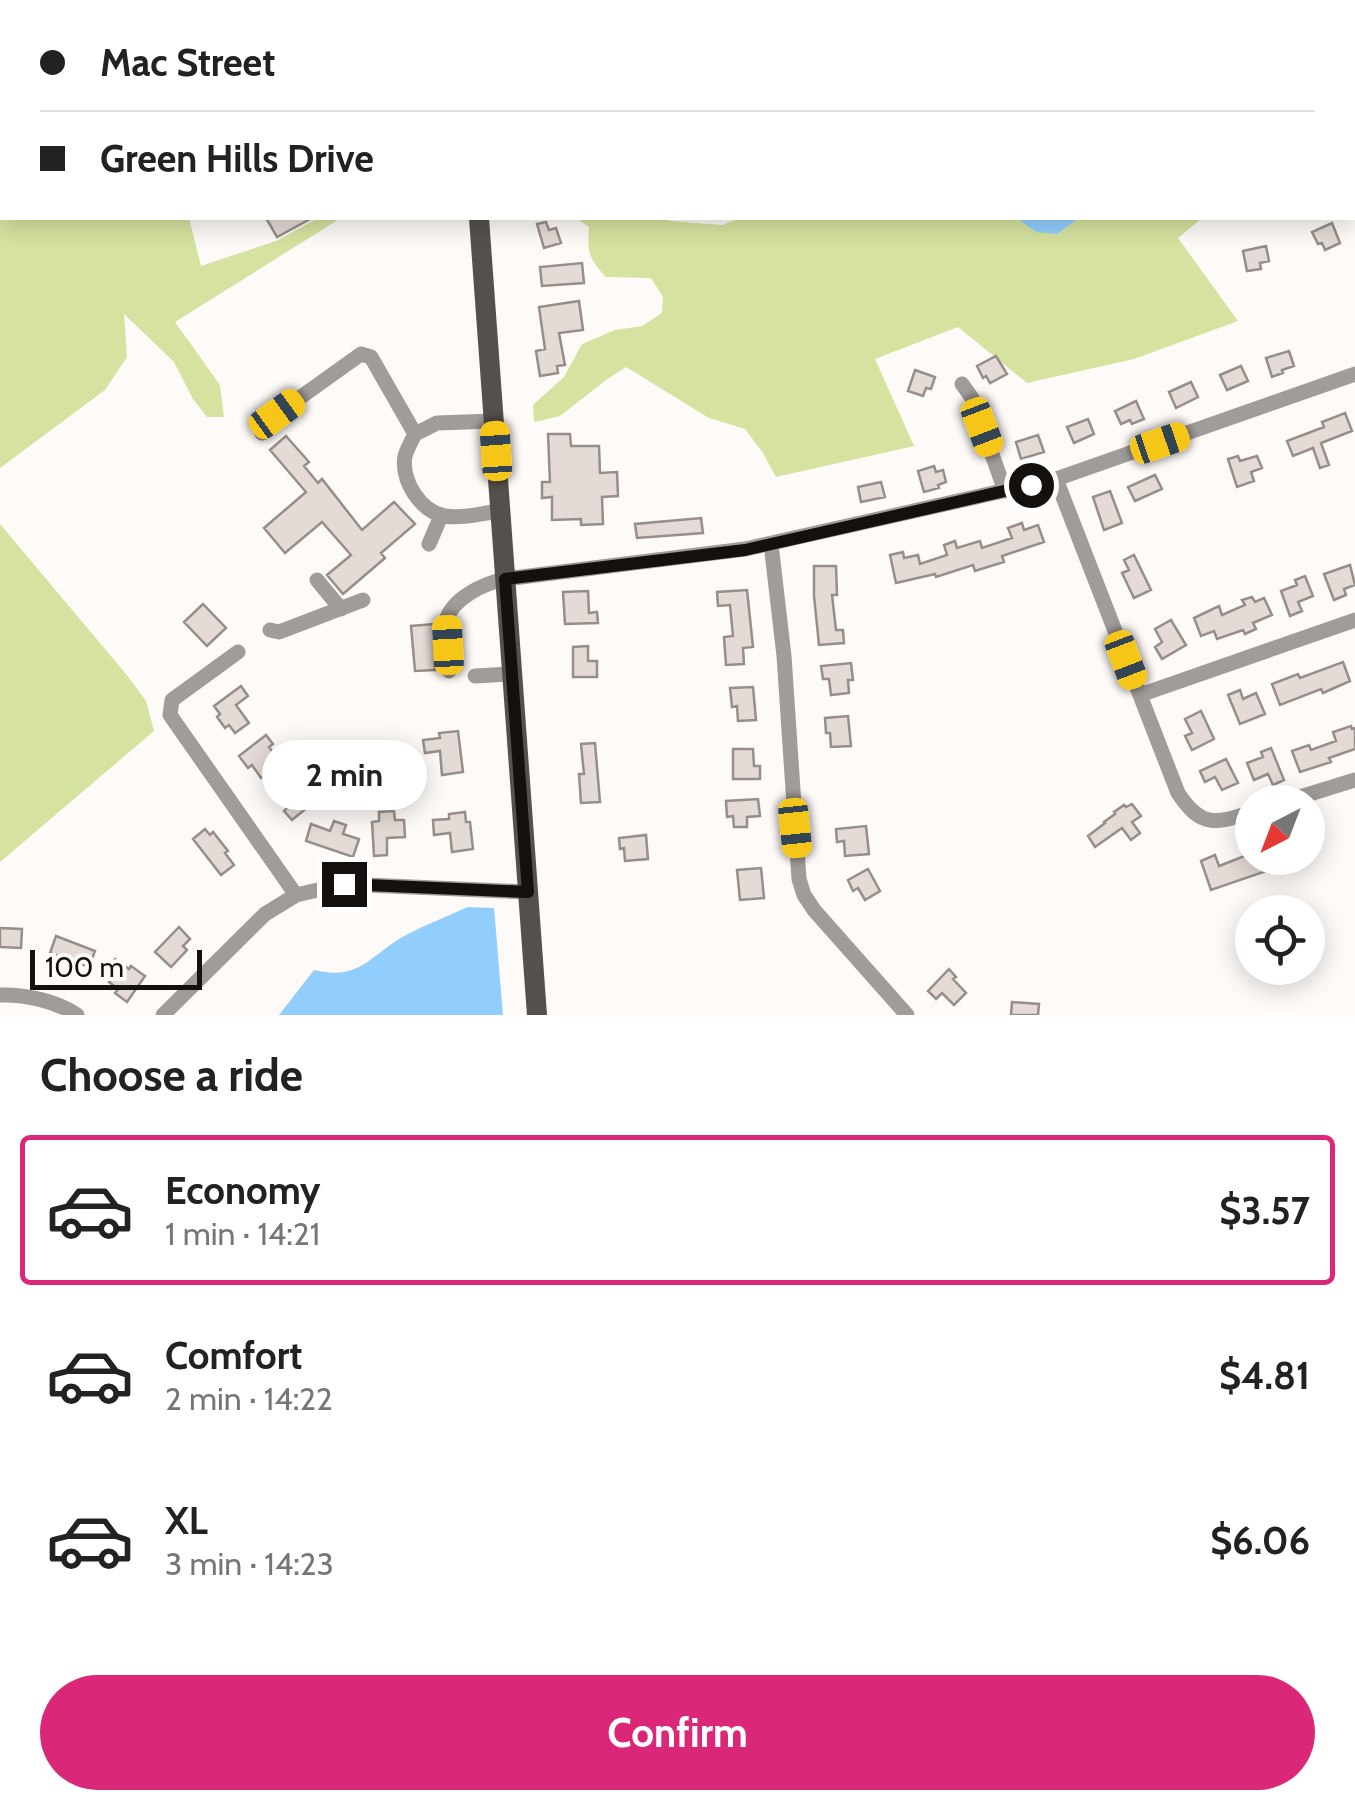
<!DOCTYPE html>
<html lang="en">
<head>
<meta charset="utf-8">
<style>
	body { margin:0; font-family:Cabin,sans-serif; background:#f6f6f6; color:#222; height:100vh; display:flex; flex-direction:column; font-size:38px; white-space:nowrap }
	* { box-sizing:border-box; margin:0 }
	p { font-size:32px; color:#767676 }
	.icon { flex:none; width:55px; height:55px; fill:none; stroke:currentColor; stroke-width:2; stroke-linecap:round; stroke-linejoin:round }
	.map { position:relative; height:1015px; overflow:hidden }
	.side { display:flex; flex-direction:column; background:#fff; flex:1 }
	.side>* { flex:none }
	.guide { position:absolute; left:0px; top:0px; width:1355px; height:220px; box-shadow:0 5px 25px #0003; display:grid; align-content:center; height:220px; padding:0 40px; background:#fff }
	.needle { width:65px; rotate:222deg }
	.tools { position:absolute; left:1235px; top:785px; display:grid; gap:20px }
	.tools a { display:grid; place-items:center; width:90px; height:90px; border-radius:50%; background:#fff; box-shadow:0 5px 25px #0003; font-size:50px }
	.scale { position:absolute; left:30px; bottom:25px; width:172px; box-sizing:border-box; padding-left:10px; border:5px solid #13100e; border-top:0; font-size:28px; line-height:35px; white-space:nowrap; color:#13100e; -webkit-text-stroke:8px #fefaf8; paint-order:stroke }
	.end { position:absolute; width:45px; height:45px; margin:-22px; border:12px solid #13100e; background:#fff; box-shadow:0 0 0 5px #fff }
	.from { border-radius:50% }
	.bubble { position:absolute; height:70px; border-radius:35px; background:#fff; box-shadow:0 5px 25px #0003; font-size:32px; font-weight:800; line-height:70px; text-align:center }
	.car { position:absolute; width:30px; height:60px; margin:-30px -15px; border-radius:12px; box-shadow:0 0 8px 2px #0007; background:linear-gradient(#f5c518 24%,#345 0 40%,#f5c518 0 76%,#345 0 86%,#f5c518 0) }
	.guide b { display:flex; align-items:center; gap:35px; height:95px; font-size:38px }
	.guide b+b { border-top:2px solid #e0e0e0 }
	.guide i { width:25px; height:25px; background:#222 }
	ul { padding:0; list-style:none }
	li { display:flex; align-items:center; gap:30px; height:150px; margin:0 20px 15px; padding:0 20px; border:5px solid transparent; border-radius:10px }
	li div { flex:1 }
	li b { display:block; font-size:38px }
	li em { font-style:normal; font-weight:800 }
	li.active { border-color:#db2777 }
	li>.icon { width:90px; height:90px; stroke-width:1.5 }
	h2 { padding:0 40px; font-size:45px; line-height:120px }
	.cta { display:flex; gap:20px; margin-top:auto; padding:20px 40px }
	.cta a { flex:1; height:115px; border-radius:60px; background:#db2777; color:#fff; font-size:40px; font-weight:800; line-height:115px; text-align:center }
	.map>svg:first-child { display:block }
</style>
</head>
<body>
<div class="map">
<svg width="1355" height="1015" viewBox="0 0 1355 1015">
	<rect width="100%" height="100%" fill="#fefaf8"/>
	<path fill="#d6e29f" d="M 2,31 L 2,218 L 189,218 L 201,266 L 276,241 L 318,218 L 341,218 L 175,322 L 220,385 L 224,417 L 207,417 L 193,399 L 174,362 L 124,314 L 127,357 L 105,390 L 0,468 L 0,32 Z
		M 555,218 L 666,218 L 670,221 L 722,225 L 741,218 L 1021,218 L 1021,221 L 1057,234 L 1079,218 L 1202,218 L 1178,238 L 1238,321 L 1134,359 L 1027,383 L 958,327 L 875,359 L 914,446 L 776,477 L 763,453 L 745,429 L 709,418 L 626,367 L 606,380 L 560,416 L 534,422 L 533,405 L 564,377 L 582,344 L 615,330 L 642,326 L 662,313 L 663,297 L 651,278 L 606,277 C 589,259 587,253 589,227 L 577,219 Z
		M 0,524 L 126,674 L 146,701 L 154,731 L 0,862 Z"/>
	<path fill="#91cefe" d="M 1021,218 L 1079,218 L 1057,234 L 1036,232 L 1021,221 Z
		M 468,907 L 494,908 L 503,1015 L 279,1015 L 314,970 C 362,982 372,952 408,934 C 427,924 448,916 468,907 Z"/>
	<path fill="#e4dad6" stroke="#978e8a" stroke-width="2.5" d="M 266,218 L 312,218 L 277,237 Z
		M 546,222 L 549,230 L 556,228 L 561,243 L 544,248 L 537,224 Z
		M 1332,223 L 1340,243 L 1325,250 L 1322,243 L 1318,244 L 1312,232 Z
		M 1266,246 L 1269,261 L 1260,263 L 1261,269 L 1247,271 L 1243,251 Z
		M 582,263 L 584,283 L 542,286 L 540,267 Z
		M 579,301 L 583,330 L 559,333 L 565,365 L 557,366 L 558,373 L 540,376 L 536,351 L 545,349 L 539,307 Z
		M 1289,351 L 1294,366 L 1282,370 L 1283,373 L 1272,377 L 1266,358 Z
		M 996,356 L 1007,374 L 990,383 L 986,376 L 983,378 L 977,366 Z
		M 1241,366 L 1248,381 L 1227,390 L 1220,375 Z
		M 915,370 L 935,377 L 931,389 L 926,388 L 923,396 L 908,391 Z
		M 1191,382 L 1198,397 L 1176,408 L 1169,392 Z
		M 1136,401 L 1144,419 L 1132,424 L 1130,420 L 1121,424 L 1115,411 Z
		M 1345,413 L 1352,431 L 1321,443 L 1329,465 L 1320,468 L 1313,448 L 1293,456 L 1287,441 L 1324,427 L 1322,422 Z
		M 1088,419 L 1094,434 L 1074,443 L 1067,427 Z
		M 548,434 L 570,434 L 571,446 L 599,446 L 600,473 L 617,472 L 618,496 L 602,497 L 603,524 L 581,525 L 581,519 L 552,520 L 552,497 L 542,498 L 542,482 L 550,482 Z
		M 1038,435 L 1044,452 L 1021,459 L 1016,442 Z
		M 286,436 L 309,462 L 304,466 L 318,483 L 322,479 L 362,530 L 394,502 L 415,524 L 381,553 L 385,558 L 343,594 L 327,575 L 351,555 L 322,522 L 285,553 L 264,528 L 306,492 L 270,450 Z
		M 1238,456 L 1240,461 L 1257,456 L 1262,468 L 1251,472 L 1254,481 L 1237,487 L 1228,459 Z
		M 934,466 L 936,472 L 943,470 L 946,482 L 938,485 L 939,488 L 924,492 L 918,471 Z
		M 1155,475 L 1162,489 L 1135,501 L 1128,487 Z
		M 881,482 L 885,497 L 861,502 L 858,487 Z
		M 1110,491 L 1122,523 L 1104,530 L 1093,497 Z
		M 701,518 L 703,533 L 637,538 L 635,524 Z
		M 1022,523 L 1024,530 L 1038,525 L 1044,542 L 1002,556 L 1004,562 L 975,571 L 973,565 L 936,577 L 935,574 L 896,583 L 890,555 L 903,552 L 904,558 L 918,555 L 920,564 L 947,555 L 944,545 L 955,541 L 957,548 L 980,541 L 982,548 L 1012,538 L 1008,528 Z
		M 1134,555 L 1151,590 L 1134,598 L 1122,573 L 1129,570 L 1124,560 Z
		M 1350,565 L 1355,585 L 1344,589 L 1346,595 L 1334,600 L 1324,574 Z
		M 814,566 L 836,566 L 837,595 L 832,595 L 836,630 L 843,630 L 844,643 L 819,645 L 814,596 Z
		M 1305,576 L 1313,596 L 1298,602 L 1302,611 L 1290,616 L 1281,591 L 1297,585 L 1295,580 Z
		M 747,590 L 753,647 L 743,648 L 744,664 L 726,665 L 724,637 L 733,636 L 730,605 L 718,606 L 717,592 Z
		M 588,591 L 589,613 L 597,612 L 598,623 L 565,624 L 563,592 Z
		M 1252,597 L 1255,602 L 1264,598 L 1272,615 L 1253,623 L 1256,629 L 1245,634 L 1243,630 L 1217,639 L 1214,631 L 1201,636 L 1194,618 L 1219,606 L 1222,615 L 1245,605 L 1242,600 Z
		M 203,604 L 226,628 L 207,646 L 184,622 Z
		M 1171,620 L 1186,645 L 1162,659 L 1155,647 L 1162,642 L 1155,629 Z
		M 434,624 L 435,670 L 415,671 L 411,626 Z
		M 588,646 L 588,661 L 597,661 L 597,677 L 573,677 L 573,647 Z
		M 1343,662 L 1350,681 L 1323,693 L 1321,689 L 1280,705 L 1272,684 L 1298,674 L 1300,678 Z
		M 851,663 L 853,680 L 848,680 L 849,693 L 831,695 L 829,679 L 823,679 L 821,666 Z
		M 241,686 L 248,696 L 236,705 L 249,723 L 235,733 L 229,725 L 225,728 L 217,717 L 220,714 L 214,706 Z
		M 753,687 L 756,720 L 738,721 L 737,706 L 732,707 L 730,688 Z
		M 1240,690 L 1243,699 L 1256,693 L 1265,714 L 1240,724 L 1228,695 Z
		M 1201,711 L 1214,739 L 1192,750 L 1185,736 L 1192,733 L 1185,719 Z
		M 848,716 L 851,746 L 831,747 L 830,733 L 826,733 L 825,718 Z
		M 1351,726 L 1352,729 L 1355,728 L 1355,749 L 1329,758 L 1331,762 L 1300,772 L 1292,751 L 1309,745 L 1311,750 L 1336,741 L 1333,732 Z
		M 458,731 L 463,772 L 442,775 L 440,751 L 425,753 L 423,740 L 440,738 L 439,733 Z
		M 266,735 L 273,744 L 269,747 L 277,758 L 273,761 L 277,766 L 261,778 L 252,765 L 248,768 L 239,756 Z
		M 595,743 L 600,802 L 581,803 L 579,774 L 584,774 L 581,744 Z
		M 1271,748 L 1284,780 L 1273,785 L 1268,774 L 1254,780 L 1247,763 L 1263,757 L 1261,752 Z
		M 733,749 L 753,749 L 754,766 L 760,766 L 760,779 L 733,779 Z
		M 1226,759 L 1238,783 L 1222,790 L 1215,777 L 1205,782 L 1200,771 Z
		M 291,776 L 311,799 L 305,804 L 308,807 L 292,820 L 284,811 L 293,802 L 279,786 Z
		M 758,799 L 760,816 L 747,817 L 747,827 L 734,827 L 733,816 L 727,817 L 726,801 Z
		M 1132,804 L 1141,816 L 1132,822 L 1140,833 L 1131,840 L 1122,828 L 1095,847 L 1088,836 L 1105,823 L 1104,822 L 1115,814 L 1114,812 L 1124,805 L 1126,807 Z
		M 394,811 L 395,820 L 404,820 L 405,837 L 387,838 L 387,855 L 374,856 L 372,822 L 379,821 L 379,812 Z
		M 465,812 L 466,822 L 470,822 L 473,849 L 452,852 L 450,833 L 434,835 L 433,820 L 449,819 L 449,814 Z
		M 334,821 L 346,825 L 343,834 L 359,839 L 353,857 L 306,841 L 311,824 L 330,831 Z
		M 866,826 L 869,854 L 845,856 L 844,841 L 837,842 L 836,829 Z
		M 205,829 L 210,835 L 213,832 L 228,851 L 225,853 L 234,865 L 221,875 L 193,839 Z
		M 646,835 L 648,859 L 625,861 L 624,848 L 620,849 L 619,838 Z
		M 1252,853 L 1252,858 L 1304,858 L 1211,890 L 1201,861 L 1215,855 L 1219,866 Z
		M 761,868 L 764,898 L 740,900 L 737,870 Z
		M 868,869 L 880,891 L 865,900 L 858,888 L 853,891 L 848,880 Z
		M 179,927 L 190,939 L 183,946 L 187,950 L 171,967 L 155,952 Z
		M 0,928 L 22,929 L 21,948 L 0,947 Z
		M 56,936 L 95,951 L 89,967 L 50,953 Z
		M 115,959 L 129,969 L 131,966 L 145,976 L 127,1002 L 115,993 L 118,989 L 109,982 L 113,977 L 106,972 Z
		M 949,969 L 956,977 L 953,979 L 966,993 L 954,1005 L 942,993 L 936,999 L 928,991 Z
		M 1012,1002 L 1039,1004 L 1038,1015 L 1011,1015 Z"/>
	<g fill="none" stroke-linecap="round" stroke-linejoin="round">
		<path stroke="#a09c99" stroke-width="15" d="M 188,0 L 188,2
			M 26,2 L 30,0
			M 0,5 L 2,9
			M 962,384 L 972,398 L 1005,491
			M 494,421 L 437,423 L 415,434 C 412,440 407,449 405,456 C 401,481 420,511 445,516 C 463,519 483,513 500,511
			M 262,433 L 277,414 L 361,354 L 371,357 L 415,434
			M 1056,479 L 1178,793 C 1201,828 1216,824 1252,812
			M 429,544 L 441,516
			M 771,544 L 784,656 L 799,879 L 804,895 L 814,910 L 907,1015
			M 317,580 L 341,609
			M 270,630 L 279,632 L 363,600
			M 238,652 L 172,700 L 170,715 L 296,895
			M 449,671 C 449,658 444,633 446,621 C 452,598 485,583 505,579 L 745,549 L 1056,479 L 1355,374
			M 475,676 L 512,674
			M 1140,695 L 1355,620
			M 1284,802 L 1355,780
			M 0,995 C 25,994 56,1001 77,1015
			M 163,1015 L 265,914 L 296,895 L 344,884 L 528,892"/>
		<path stroke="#56504c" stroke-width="20" d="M 466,0 L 466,2
			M 479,218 L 537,1015"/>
	</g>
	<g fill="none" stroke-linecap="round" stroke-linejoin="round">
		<path stroke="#13100e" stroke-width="12" d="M 344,884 L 528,892 L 505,579 L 745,550 L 1031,485"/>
	</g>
</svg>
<div class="tools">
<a><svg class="needle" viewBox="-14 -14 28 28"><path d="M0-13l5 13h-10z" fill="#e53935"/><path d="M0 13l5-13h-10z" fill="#767676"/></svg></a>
<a><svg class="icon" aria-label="locate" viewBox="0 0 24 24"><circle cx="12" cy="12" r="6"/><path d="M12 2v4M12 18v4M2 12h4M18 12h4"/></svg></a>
</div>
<div class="scale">100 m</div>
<i class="end from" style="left:1031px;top:485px"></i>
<i class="end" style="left:344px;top:884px"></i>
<div class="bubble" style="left:262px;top:740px;width:165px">2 min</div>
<i class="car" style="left:277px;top:414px;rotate:54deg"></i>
<i class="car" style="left:982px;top:427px;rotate:159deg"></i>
<i class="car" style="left:1160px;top:443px;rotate:71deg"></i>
<i class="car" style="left:496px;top:451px;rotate:356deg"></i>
<i class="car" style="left:448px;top:645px;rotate:357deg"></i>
<i class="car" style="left:1126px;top:660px;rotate:159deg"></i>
<i class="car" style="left:795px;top:828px;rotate:174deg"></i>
<div class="guide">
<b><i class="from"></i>Mac Street</b>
<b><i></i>Green Hills Drive</b>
</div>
</div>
<section class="side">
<h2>Choose a ride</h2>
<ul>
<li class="active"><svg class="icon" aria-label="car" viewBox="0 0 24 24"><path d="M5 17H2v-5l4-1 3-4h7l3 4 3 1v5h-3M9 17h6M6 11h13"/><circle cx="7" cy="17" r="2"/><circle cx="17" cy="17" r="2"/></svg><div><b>Economy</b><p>1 min · 14:21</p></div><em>$3.57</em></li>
<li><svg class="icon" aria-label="car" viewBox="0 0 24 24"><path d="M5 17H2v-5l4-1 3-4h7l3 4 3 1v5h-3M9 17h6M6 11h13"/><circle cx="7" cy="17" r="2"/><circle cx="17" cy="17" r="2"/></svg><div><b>Comfort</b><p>2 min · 14:22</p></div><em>$4.81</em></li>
<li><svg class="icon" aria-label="car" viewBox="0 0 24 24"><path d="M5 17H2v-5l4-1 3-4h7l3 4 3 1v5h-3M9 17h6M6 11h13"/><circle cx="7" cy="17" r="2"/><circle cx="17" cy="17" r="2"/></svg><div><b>XL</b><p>3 min · 14:23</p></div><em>$6.06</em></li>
</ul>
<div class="cta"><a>Confirm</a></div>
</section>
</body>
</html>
